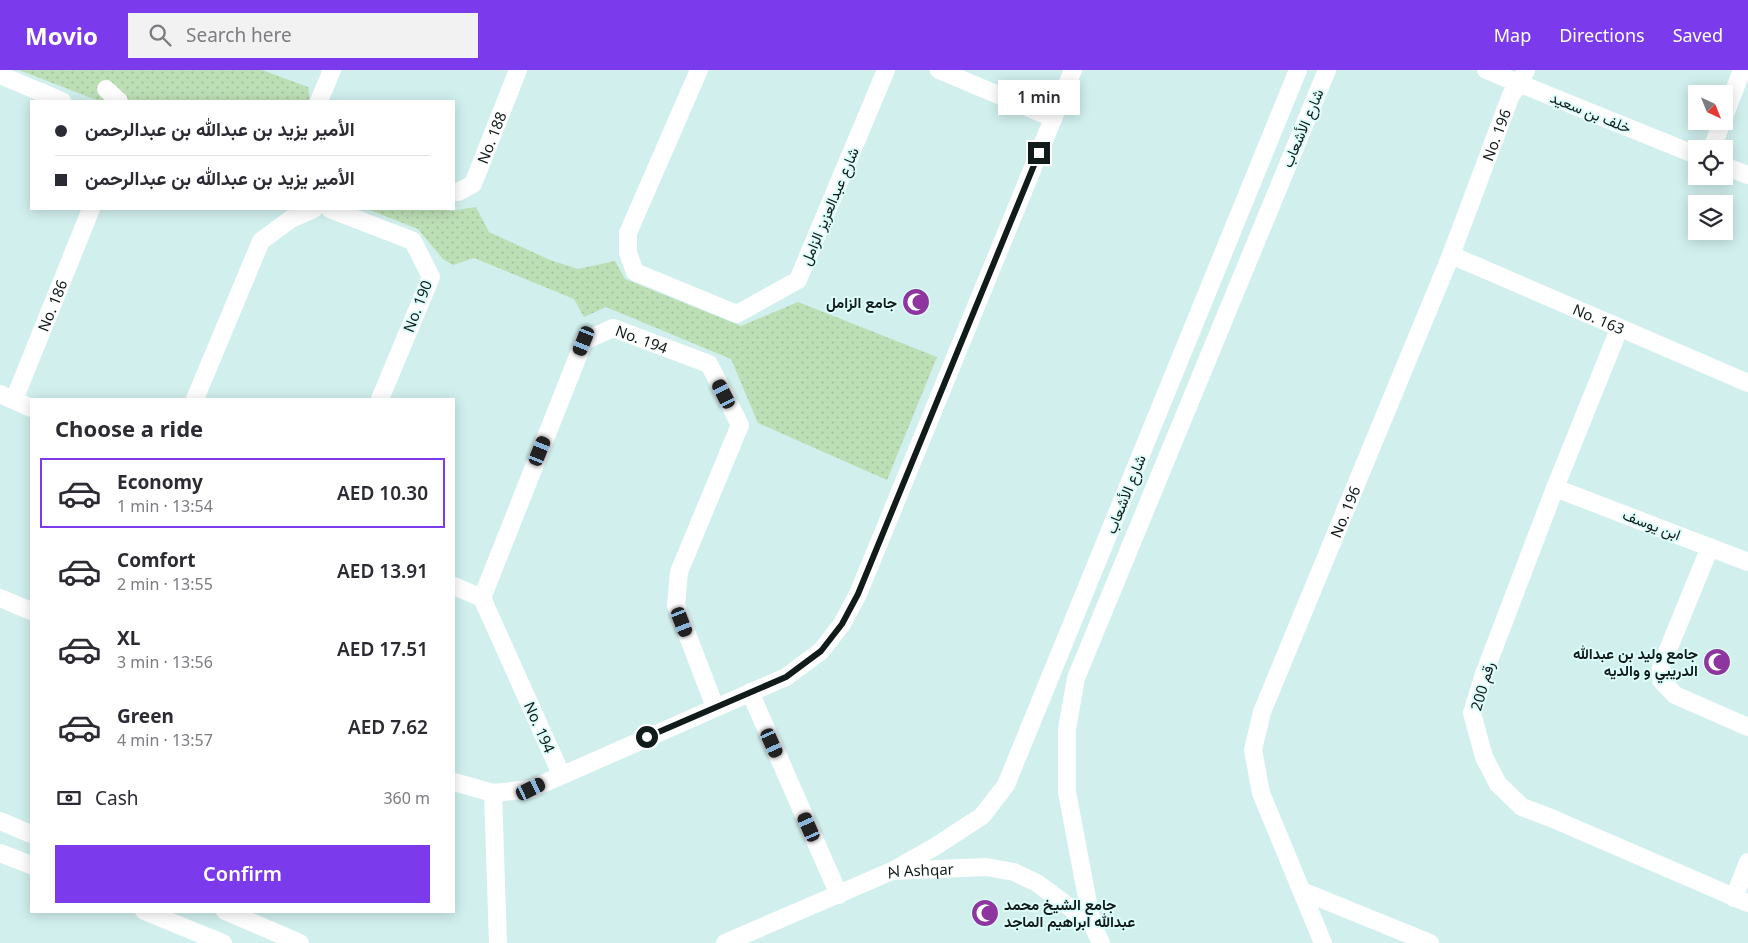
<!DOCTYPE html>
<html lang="en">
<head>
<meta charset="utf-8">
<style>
	body { margin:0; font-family:"Noto Sans",Vazirmatn,sans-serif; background:#f2f2f3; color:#2b2b33; height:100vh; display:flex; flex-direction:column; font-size:19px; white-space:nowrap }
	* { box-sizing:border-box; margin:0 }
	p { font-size:16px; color:#7c7c81 }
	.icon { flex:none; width:28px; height:28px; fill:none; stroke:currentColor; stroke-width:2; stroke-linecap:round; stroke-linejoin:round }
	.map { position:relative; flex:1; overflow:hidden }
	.side { position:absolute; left:30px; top:328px; width:425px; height:515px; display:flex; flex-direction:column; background:#fff; border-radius:0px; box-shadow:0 2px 12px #0003 }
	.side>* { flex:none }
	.banner { position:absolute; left:30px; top:30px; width:425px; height:110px; border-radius:0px; box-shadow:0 2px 12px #0003; display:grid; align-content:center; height:110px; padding:0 25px; background:#fff }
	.needle { width:32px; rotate:137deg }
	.controls { position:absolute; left:1688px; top:15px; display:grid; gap:10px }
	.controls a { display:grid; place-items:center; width:45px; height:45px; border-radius:0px; background:#fff; box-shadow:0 2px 12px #0003; font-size:25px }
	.end { position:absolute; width:22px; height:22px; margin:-11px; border:6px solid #101b1a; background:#fff; box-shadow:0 0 0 2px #fff }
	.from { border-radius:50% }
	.bubble { position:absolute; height:35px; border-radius:0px; background:#fff; box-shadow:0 2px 12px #0003; font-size:16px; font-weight:600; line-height:35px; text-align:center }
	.car { position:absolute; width:15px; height:30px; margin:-15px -8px; border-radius:6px; box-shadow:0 0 4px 1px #0007; background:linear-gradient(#222 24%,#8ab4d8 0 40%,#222 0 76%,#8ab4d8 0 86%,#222 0) }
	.banner b { display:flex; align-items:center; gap:18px; height:48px; font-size:19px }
	.banner b+b { border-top:1px solid #e1e1e2 }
	.banner i { width:12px; height:12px; background:#2b2b33 }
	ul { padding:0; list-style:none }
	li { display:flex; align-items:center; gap:15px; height:70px; margin:0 10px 8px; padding:0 15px; border:2px solid transparent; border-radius:0px }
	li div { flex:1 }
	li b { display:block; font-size:19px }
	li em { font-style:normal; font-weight:600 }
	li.current { border-color:#7c3aed }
	li>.icon { width:45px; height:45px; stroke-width:1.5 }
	h2 { padding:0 25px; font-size:22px; line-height:60px }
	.pay { display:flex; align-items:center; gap:12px; height:55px; padding:0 25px; font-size:19px }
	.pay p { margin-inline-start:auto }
	.cta { display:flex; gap:10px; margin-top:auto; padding:10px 25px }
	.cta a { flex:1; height:58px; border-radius:0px; background:#7c3aed; color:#fff; font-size:20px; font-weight:600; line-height:58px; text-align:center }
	header { display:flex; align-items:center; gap:30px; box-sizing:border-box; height:70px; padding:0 25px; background:#7c3aed; color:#fff }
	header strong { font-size:24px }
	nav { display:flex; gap:28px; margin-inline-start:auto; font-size:18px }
	.search { width:350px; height:45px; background:#f2f2f3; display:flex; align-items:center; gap:12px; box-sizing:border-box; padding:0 18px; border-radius:0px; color:#7c7c81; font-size:19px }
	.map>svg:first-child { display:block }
</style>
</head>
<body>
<header>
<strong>Movio</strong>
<div class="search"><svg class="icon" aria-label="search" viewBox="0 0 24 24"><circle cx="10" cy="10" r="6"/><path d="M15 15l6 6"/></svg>Search here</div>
<nav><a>Map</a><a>Directions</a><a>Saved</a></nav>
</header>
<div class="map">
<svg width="1748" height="873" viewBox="0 0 1748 873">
	<defs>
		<pattern id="park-dots" width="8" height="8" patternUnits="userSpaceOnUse" patternTransform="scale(1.25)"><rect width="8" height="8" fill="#bddfb6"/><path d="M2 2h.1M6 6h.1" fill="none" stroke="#a1bf9c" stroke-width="1.8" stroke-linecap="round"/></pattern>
	</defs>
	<rect width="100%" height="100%" fill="#d0efed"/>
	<path fill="url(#park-dots)" d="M 19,0 L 262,0 L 308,17 L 310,31 L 99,31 Z
		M 476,137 L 489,162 L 550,190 L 578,199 L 615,191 L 625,209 L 741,256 L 798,232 L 937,287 L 887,410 L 758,353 L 731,289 L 606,237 L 584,247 L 574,229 L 474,188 L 453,195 L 443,189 L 418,159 L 367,139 L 446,139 L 451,141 Z"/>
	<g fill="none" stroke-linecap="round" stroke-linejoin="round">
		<g stroke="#fff" stroke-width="18">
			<path d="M 699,0 L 628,163 L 628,183 L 635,202 L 737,244 L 798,210 L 886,0"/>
			<path d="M 939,0 L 1053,48"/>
			<path d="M 1486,0 L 1696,85"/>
			<path d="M 0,5 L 62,31"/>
			<path d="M 106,19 L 119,31"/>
			<path d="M 319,31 L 332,0"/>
			<path d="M 1724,47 L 1742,0"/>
			<path d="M 1712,79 L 1722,51"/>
			<path d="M 1724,96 L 1748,105"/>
			<path id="s1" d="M 454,122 L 458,122 L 473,114 L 518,0"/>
			<path d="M 330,139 L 413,171 L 431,207 L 380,329"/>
			<path id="s2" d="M 1451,185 L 1748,313"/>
			<path d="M 1619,259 L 1555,418 L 1484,604 L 1472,643 L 1484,687 L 1498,714 L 1522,737 L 1551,748 L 1748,833"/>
			<path d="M 0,324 L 31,338"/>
			<path d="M 195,329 L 261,171 L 291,149 L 314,139"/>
			<path id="s3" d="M 14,330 L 91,139"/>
			<path d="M 1555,418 L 1748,492"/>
			<path d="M 1710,477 L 1661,597 L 1661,610 L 1675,625 L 1748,657"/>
			<path d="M 454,516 L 482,528"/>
			<path d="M 0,528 L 31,541"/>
			<path d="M 750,622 L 839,825"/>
			<path id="s4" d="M 561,704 L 482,528 L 584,271 L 613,258 L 709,294 L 740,355 L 679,502 L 676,535 L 715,637"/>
			<path d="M 454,712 L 493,723 L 531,719 L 786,607 L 821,581 L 842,554 L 858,524 L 1073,0"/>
			<path d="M 493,723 L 498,873"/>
			<path d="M 0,751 L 31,764"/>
			<path d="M 0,783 L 31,795"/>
			<path d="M 892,801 L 936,776 L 982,746 L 1006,715 L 1298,0"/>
			<path d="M 1302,821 L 1430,873"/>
			<path d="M 1734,828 L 1748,792"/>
			<path d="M 144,841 L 223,873"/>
			<path d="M 225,841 L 300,873"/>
			<path d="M 1092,854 L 1067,722 L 1067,659 L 1076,608 L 1327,0"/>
			<path id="s5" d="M 725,873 L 892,801 L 986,797 L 1014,802 L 1037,813 L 1092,854 L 1101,873"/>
			<path id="s6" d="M 1323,873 L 1261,723 L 1253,680 L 1262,642 L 1451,185 L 1511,25 L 1520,13 L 1526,0"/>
		</g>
	</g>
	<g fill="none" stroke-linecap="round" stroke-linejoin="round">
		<path stroke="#101b1a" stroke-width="6" d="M 647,667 L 786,607 L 821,581 L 842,554 L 858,524 L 1039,83"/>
	</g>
	<defs>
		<g id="mosque-disc" transform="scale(1.4375)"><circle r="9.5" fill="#8e35a0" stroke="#ddfdfb"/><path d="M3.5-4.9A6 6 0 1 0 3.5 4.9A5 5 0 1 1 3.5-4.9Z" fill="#fff"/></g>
	</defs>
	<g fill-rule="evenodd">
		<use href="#mosque-disc" x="916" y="232"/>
		<use href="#mosque-disc" x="1717" y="592"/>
		<use href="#mosque-disc" x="985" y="843"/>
	</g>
	<g text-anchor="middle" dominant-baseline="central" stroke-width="4" stroke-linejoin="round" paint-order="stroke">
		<g font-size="15" fill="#101b1a" stroke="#ddfdfb">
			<text transform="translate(1591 42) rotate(22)">خلف بن سعيد</text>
			<text transform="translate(1302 58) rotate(-67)">شارع الأشعاب</text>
			<text stroke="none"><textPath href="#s6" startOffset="868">No. 196</textPath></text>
			<text stroke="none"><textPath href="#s1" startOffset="71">No. 188</textPath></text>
			<text transform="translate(829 136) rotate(-67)">شارع عبدالعزيز الزامل</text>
			<text stroke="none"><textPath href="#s3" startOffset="102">No. 186</textPath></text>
			<text transform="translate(417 236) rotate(-69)">No. 190</text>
			<text stroke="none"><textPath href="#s2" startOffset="161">No. 163</textPath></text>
			<text stroke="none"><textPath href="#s4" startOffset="532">No. 194</textPath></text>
			<text transform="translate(1125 424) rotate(-68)">شارع الأشعاب</text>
			<text stroke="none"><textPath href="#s6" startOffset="462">No. 196</textPath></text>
			<text transform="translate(1652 454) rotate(21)">ابن يوسف</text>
			<text transform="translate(1482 616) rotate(-74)">رقم 200</text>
			<text transform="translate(540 657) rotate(66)">No. 194</text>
			<text stroke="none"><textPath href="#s5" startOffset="210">Al Ashqar</textPath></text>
		</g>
		<g font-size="15" font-weight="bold" fill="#101b1a" stroke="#ddfdfb" text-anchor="end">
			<text x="897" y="232">جامع الزامل</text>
			<text x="1698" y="583">جامع وليد بن عبدالله<tspan x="1698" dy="17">الدريبي و والديه</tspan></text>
			<text x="1004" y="834" text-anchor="start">جامع الشيخ محمد<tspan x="1004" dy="17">عبدالله ابراهيم الماجد</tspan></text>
		</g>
	</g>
</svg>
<div class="controls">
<a><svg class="needle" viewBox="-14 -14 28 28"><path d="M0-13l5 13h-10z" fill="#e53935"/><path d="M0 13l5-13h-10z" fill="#7c7c81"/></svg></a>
<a><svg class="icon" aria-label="locate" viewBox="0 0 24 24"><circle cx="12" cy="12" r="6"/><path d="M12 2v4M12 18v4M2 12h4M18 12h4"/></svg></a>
<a><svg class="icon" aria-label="layers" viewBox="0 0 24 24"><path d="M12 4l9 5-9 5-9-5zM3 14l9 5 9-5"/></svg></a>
</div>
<i class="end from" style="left:647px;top:667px"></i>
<i class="end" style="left:1039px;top:83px"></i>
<div class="bubble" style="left:998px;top:10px;width:82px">1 min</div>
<i class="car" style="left:584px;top:271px;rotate:202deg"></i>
<i class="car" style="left:724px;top:324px;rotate:333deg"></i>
<i class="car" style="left:540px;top:381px;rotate:22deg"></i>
<i class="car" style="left:682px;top:552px;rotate:159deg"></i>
<i class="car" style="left:772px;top:673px;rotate:156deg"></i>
<i class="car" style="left:531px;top:719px;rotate:64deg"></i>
<i class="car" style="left:809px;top:757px;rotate:336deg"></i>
<div class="banner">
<b><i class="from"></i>الأمير يزيد بن عبدالله بن عبدالرحمن</b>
<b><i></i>الأمير يزيد بن عبدالله بن عبدالرحمن</b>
</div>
<section class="side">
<h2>Choose a ride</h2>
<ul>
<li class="current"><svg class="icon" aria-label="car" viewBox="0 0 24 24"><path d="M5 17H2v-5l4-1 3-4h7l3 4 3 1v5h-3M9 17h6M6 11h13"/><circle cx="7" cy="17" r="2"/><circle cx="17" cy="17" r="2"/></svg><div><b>Economy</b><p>1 min · 13:54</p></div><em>AED 10.30</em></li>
<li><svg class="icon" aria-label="car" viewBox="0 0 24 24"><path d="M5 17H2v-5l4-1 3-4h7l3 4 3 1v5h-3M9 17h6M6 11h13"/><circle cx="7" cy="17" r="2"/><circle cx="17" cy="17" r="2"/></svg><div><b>Comfort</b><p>2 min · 13:55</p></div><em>AED 13.91</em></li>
<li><svg class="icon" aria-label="car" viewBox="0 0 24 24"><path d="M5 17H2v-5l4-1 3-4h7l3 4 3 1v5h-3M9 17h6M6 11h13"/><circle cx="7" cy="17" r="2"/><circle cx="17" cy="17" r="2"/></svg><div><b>XL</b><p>3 min · 13:56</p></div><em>AED 17.51</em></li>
<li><svg class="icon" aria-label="car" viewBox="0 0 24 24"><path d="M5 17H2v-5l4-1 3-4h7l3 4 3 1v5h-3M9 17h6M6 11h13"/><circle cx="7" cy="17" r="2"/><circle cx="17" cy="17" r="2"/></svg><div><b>Green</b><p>4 min · 13:57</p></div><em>AED 7.62</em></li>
</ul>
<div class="pay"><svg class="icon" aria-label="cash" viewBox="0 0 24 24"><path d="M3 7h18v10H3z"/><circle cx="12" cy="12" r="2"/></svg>Cash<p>360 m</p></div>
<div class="cta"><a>Confirm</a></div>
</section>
</div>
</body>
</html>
